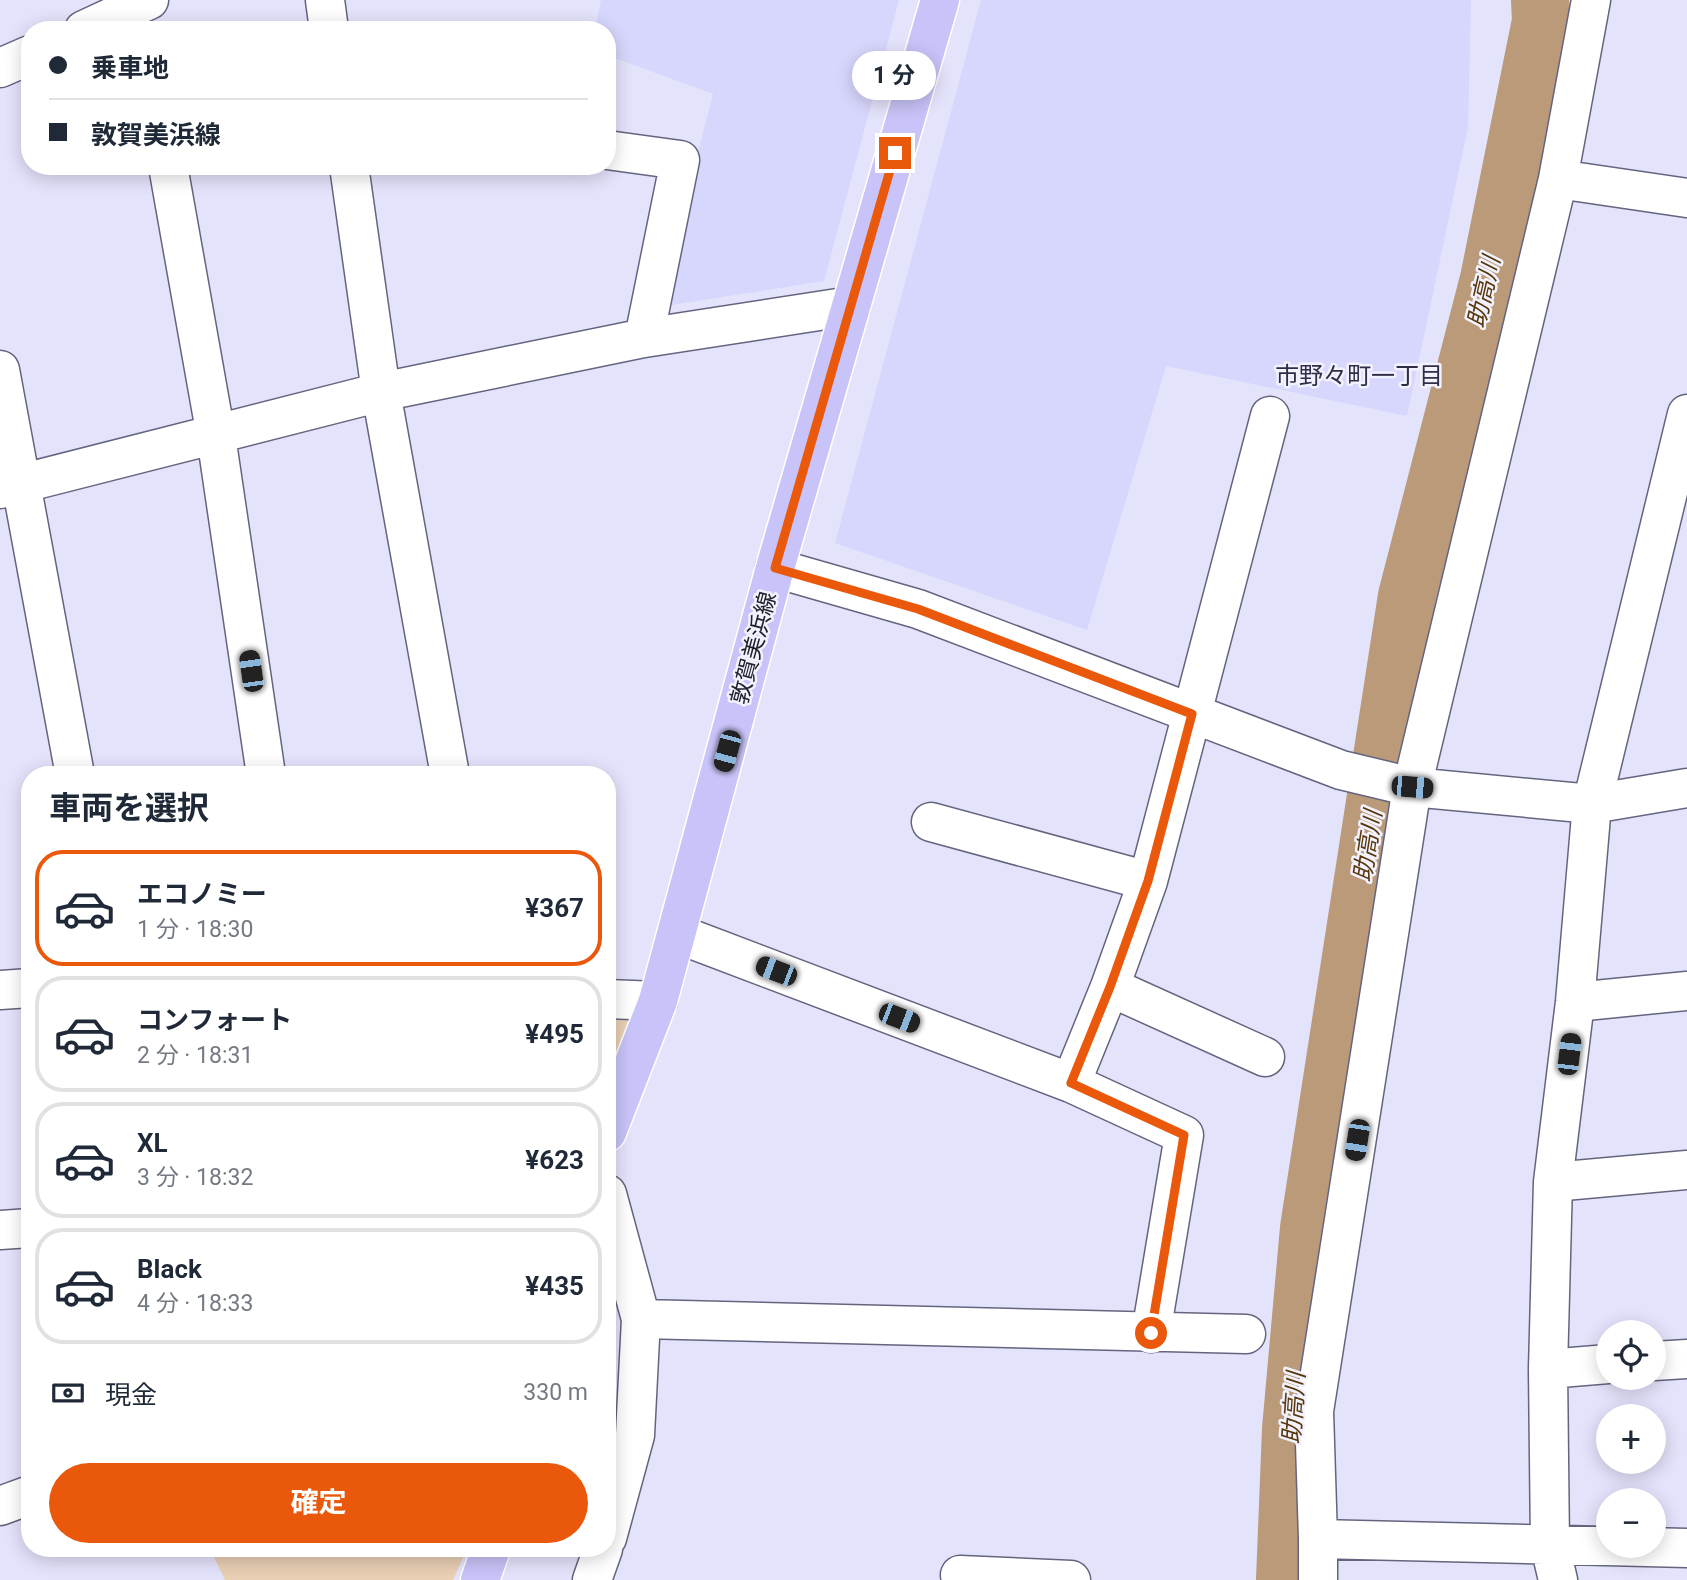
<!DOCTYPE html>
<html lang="ja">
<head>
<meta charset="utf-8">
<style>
	body { margin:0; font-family:Roboto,"Noto Sans JP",sans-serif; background:#f6f6f7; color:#1f2937; height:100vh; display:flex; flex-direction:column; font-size:26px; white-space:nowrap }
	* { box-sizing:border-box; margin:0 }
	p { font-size:23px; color:#747a83 }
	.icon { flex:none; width:38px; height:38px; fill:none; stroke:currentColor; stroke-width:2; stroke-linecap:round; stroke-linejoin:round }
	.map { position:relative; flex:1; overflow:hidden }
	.panel { position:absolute; left:21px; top:766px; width:595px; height:791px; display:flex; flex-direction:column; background:#fff; border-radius:28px; box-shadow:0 4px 18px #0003 }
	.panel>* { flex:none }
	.top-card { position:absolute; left:21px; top:21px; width:595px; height:154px; border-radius:28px; box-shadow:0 4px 18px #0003; display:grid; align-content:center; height:154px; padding:0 28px; background:#fff }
	.controls { position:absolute; left:1596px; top:1320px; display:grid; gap:14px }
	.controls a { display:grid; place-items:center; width:70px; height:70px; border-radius:50%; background:#fff; box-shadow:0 4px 18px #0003; font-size:35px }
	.end { position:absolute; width:32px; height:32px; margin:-16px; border:9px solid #ea580c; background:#fff; box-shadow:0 0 0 4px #fff }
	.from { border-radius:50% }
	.bubble { position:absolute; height:49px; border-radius:24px; background:#fff; box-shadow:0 4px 18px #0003; font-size:23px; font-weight:700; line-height:49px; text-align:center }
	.car { position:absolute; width:21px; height:42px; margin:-21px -10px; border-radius:9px; box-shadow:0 0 5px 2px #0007; background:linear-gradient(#222 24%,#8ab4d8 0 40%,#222 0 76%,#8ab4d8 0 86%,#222 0) }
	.top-card b { display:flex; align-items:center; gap:24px; height:66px; font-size:26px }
	.top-card b+b { border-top:2px solid #e0e1e3 }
	.top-card i { width:18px; height:18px; background:#1f2937 }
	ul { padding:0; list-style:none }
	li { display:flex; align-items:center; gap:21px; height:116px; margin:0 14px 10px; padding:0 14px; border:4px solid #e0e1e3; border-radius:28px }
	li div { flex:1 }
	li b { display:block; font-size:26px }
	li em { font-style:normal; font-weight:700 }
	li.selected { border-color:#ea580c }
	li>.icon { width:63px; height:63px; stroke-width:1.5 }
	h2 { padding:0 28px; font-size:32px; line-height:84px }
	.pay { display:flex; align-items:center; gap:18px; height:77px; padding:0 28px; font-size:26px }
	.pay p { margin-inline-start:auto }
	.action { display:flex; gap:14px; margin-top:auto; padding:14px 28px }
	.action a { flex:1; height:80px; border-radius:42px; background:#ea580c; color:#fff; font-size:28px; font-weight:700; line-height:80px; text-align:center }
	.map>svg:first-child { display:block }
</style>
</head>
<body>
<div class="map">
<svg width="1687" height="1580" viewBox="0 0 1687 1580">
	<rect width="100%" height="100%" fill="#e4e3fc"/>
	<path fill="#d7d6fc" d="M 601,0 L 899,0 L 824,281 L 658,307 L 713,94 L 607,55 L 607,30 L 595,30 Z
		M 981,0 L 1471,0 L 1468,127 L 1407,416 L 1166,366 L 1087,630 L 835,543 Z"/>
	<path fill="#e9cfb4" d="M 607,1016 L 629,1017 L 607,1095 Z
		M 210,1549 L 467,1549 L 453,1580 L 225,1580 Z"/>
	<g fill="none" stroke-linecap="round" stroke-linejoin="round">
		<path stroke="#ba9a78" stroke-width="58" d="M 1285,1580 L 1291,1429 L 1309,1228 L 1407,596 L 1489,279 L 1541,21 L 1540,0"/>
		<g stroke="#65647f" stroke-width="41">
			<path id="minor" d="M 325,0 L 329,30
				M 84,30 L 149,0
				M 0,68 L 30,55
				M 607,150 L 680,160 L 644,338
				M 168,166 L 216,436 L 266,775
				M 349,166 L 381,392 L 450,775
				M 1558,179 L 1687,198
				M 0,370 L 75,775
				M 0,489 L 381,392 L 644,338 L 851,306
				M 775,568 L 918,609 L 1341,770 L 1412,787 L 1592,804 L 1687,788
				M 931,822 L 1148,881
				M 678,934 L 1071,1083 L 1184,1135 L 1151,1333
				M 1110,987 L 1265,1057
				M 0,990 L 30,988
				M 607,999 L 658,1001
				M 1575,1002 L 1687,991
				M 1071,1083 L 1110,987 L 1148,881 L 1270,416
				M 1553,1182 L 1687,1170
				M 607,1194 L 641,1319 L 635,1435 L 607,1538
				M 0,1230 L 30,1228
				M 641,1319 L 1246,1334
				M 1654,1361 L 1687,1359
				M 1548,1369 L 1608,1364
				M 0,1506 L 30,1495
				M 1318,1539 L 1314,1411 L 1412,787 L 1558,179 L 1591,0
				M 592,1580 L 603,1549
				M 961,1580 L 960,1575 L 1071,1580
				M 1318,1580 L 1318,1539 L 1687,1548
				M 1558,1580 L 1550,1546 L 1548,1369 L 1553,1182 L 1575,1002 L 1592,804 L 1687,414"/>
		</g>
		<g stroke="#fff" stroke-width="41">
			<path id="major" d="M 607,1132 L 658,1001 L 775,568 L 940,0
				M 480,1580 L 491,1549"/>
		</g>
		<use href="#minor" stroke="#fff" stroke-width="38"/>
		<use href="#major" stroke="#c8c3f8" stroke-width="38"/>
	</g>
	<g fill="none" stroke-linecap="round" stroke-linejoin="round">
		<path stroke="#ea580c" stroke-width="9" d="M 895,153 L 775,568 L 918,609 L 1192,714 L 1148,881 L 1110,987 L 1071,1083 L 1184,1135 L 1151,1333"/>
	</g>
	<g text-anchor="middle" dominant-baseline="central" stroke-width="5" stroke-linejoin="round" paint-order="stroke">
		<g font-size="23" fill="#21212c" stroke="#f2f2fe">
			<text transform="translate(754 648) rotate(-75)">敦賀美浜線</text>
		</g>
		<g font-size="24" font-style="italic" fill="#58370b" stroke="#f2f2fe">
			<text transform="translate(1484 292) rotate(-77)">助高川</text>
			<text transform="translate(1368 846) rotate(-81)">助高川</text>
			<text transform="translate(1294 1408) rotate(-86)">助高川</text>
		</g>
		<g font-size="24" fill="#302e46" stroke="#f2f2fe">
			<text x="1359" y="376">市野々町一丁目</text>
		</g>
	</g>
</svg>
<div class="controls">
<a><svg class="icon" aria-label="locate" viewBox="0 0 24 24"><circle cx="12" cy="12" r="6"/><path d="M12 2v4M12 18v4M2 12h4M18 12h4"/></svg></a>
<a>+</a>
<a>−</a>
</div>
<i class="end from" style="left:1151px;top:1333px"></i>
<i class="end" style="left:895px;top:153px"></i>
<div class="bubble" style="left:852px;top:51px;width:84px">1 分</div>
<i class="car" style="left:251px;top:671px;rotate:352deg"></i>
<i class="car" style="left:727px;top:751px;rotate:195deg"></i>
<i class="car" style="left:1412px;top:787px;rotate:95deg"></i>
<i class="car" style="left:776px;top:971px;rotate:291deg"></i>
<i class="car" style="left:899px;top:1018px;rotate:111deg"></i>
<i class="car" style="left:1569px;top:1054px;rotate:7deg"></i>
<i class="car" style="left:1357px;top:1140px;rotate:189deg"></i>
<div class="top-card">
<b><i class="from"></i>乗車地</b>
<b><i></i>敦賀美浜線</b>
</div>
<section class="panel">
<h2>車両を選択</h2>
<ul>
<li class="selected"><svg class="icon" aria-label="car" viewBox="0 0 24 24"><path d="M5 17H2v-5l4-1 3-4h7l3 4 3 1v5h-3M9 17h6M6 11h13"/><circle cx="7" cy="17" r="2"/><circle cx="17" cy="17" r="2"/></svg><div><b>エコノミー</b><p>1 分 · 18:30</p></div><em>¥367</em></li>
<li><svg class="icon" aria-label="car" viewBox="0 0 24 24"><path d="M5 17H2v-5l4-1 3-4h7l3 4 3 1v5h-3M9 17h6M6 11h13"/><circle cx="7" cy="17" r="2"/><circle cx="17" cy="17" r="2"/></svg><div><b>コンフォート</b><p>2 分 · 18:31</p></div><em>¥495</em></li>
<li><svg class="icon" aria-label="car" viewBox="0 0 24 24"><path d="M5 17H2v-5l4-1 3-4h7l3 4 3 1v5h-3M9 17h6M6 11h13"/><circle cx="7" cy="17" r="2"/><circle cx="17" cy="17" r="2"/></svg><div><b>XL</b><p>3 分 · 18:32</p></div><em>¥623</em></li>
<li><svg class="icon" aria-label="car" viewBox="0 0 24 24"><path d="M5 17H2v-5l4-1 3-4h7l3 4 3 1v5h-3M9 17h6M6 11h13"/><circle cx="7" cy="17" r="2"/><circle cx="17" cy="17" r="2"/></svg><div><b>Black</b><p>4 分 · 18:33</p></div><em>¥435</em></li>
</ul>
<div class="pay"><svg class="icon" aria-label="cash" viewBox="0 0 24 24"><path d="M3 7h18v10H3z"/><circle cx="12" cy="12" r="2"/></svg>現金<p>330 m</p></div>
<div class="action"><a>確定</a></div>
</section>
</div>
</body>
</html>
